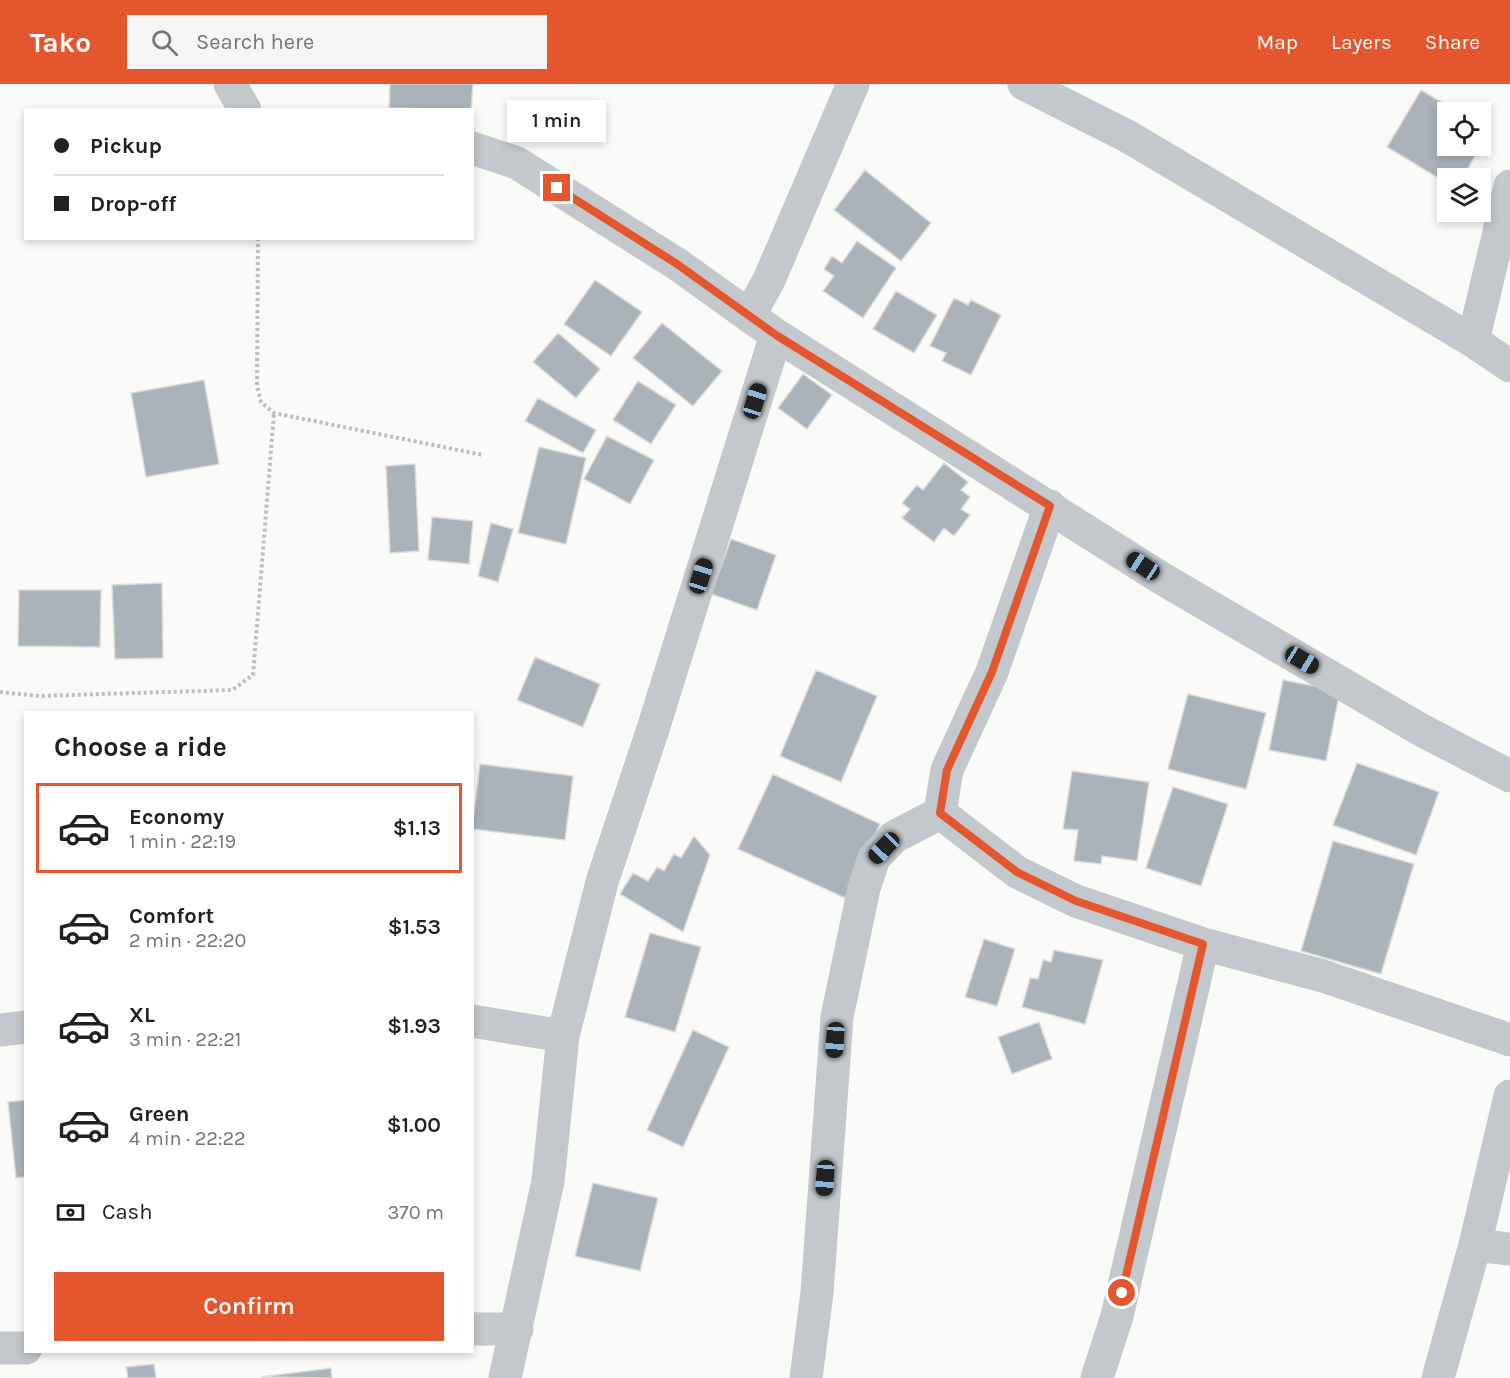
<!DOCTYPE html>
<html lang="en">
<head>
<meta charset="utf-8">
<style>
	body { margin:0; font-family:Karla,sans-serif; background:#f6f6f6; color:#202124; height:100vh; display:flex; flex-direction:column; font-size:22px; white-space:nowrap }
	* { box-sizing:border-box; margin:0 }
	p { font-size:20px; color:#757577 }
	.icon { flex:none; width:33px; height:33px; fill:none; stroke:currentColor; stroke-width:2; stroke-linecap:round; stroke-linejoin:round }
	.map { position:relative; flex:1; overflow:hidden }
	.sheet { position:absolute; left:24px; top:627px; width:450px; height:642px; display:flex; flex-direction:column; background:#fff; border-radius:0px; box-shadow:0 3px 9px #0003 }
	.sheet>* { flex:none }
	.banner { position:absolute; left:24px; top:24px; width:450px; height:132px; border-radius:0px; box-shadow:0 3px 9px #0003; display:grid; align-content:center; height:132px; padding:0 30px; background:#fff }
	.buttons { position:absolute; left:1437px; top:18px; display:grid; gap:12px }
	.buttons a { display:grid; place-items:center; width:54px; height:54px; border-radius:0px; background:#fff; box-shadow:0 3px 9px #0003; font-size:30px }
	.end { position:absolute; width:27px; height:27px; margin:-14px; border:8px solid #e4572e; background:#fff; box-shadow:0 0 0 3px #fff }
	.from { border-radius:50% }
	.bubble { position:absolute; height:42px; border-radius:0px; background:#fff; box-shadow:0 3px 9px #0003; font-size:20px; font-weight:600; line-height:42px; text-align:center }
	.car { position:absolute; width:18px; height:36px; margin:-18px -9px; border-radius:8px; box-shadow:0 0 4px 2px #0007; background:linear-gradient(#222 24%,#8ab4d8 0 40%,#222 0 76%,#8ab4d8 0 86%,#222 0) }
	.banner b { display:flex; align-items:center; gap:21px; height:57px; font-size:22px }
	.banner b+b { border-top:2px solid #e0e0e0 }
	.banner i { width:15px; height:15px; background:#202124 }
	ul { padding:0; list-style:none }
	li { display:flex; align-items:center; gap:18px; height:90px; margin:0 12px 9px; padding:0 18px; border:3px solid transparent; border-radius:0px }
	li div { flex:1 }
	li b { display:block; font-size:22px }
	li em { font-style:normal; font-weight:600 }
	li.selected { border-color:#e4572e }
	li>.icon { width:54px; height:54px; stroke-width:1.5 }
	h2 { padding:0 30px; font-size:27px; line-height:72px }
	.pay { display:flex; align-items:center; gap:15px; height:66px; padding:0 30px; font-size:22px }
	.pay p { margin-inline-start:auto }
	.cta { display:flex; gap:12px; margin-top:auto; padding:12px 30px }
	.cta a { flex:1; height:69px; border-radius:0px; background:#e4572e; color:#fff; font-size:24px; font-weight:600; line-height:69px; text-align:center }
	header { display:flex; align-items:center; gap:36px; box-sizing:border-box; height:84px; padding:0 30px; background:#e4572e; color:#fff }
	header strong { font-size:28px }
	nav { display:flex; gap:33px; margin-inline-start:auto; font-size:21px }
	.search { width:420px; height:54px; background:#f6f6f6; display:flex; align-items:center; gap:15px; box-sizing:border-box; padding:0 21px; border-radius:0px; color:#757577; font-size:22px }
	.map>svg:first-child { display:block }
</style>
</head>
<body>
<header>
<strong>Tako</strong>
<div class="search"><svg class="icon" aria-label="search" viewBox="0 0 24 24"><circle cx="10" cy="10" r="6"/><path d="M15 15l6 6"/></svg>Search here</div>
<nav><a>Map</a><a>Layers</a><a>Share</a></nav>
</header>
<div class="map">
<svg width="1510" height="1294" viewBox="0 0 1510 1294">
	<rect width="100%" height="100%" fill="#fafaf8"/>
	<path fill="#aab3b9" stroke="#dcdcda" stroke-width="1.5" d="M 390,0 L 473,0 L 471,26 L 389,24 Z
		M 1421,6 L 1458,28 L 1448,28 L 1448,62 L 1480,62 L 1480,42 L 1490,47 L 1462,94 L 1448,94 L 1448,100 L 1387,63 Z
		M 865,86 L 931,139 L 901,177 L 834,126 Z
		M 857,157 L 896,184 L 863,234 L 823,207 L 834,192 L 824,185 L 832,172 L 842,179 Z
		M 595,196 L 642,228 L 611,272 L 564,240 Z
		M 896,207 L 937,231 L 914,269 L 873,245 Z
		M 954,214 L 968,221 L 971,216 L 1001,231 L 971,291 L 942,277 L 946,269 L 930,262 Z
		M 662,239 L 722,287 L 693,322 L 633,274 Z
		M 558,249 L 600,285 L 576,314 L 533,278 Z
		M 803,290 L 832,311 L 807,345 L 778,324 Z
		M 204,296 L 219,380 L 146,393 L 131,309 Z
		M 638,297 L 676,321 L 651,360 L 613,336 Z
		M 538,314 L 596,346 L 583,369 L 525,337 Z
		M 607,352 L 654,376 L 630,420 L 584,395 Z
		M 539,363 L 586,374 L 566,460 L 518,449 Z
		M 944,379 L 968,398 L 961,406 L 970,413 L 961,425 L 970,431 L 954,452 L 944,444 L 934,458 L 902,434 L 910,425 L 902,419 L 917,401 L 923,406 Z
		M 415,380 L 419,467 L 390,469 L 386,382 Z
		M 432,433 L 473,437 L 469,480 L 428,476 Z
		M 491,439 L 513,445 L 498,498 L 478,492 Z
		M 731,455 L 776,471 L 757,526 L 711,510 Z
		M 162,499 L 163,574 L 115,575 L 112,501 Z
		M 19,506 L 101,506 L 100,563 L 18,562 Z
		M 535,573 L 600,600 L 583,643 L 517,616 Z
		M 816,586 L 877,612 L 841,698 L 780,672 Z
		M 1283,596 L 1340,607 L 1326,677 L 1269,666 Z
		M 1188,610 L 1266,629 L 1246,705 L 1168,685 Z
		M 1357,679 L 1439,708 L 1416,771 L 1333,741 Z
		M 480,680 L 573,692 L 565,756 L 472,745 Z
		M 1072,687 L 1149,698 L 1137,777 L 1102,772 L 1101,780 L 1074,777 L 1078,746 L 1063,745 Z
		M 773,690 L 880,740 L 845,814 L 738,765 Z
		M 1173,703 L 1228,720 L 1201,802 L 1146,784 Z
		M 694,752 L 710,771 L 683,848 L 620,810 L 633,789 L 648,797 L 657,783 L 664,787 L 674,770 L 681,774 Z
		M 1333,757 L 1414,780 L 1381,890 L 1301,867 Z
		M 650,849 L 701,863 L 675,948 L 625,933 Z
		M 984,855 L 1015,865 L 997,922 L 965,913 Z
		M 1054,866 L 1103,876 L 1085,940 L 1022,923 L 1030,894 L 1038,895 L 1043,876 L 1051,878 Z
		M 1039,938 L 1052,975 L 1012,990 L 998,953 Z
		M 693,946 L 729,963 L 683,1063 L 647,1046 Z
		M 26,1016 L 26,1093 L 16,1094 L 8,1018 Z
		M 593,1099 L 658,1114 L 640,1187 L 575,1172 Z
		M 154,1280 L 156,1294 L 128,1294 L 126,1283 Z
		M 331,1284 L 332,1294 L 261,1293 Z"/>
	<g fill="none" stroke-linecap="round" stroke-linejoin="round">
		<path stroke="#bbbfc2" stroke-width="4" stroke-dasharray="3 3" stroke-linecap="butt" d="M 258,154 L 257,302 L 261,318 L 274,329 L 483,371
			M 0,608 L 39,612 L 232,606 L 253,591 L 274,329"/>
		<path stroke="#c3c8cc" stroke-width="33" d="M 230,0 L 245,26
			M 472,64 L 517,79 L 677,180 L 776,251 L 1161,494 L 1423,647 L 1510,692
			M 749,232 L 769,196 L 853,0
			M 1473,257 L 1510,102
			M 940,729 L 1017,788 L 1076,817 L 1203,860 L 1323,892 L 1510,956
			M 940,729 L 947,686 L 992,588 L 1050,422
			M 472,937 L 563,952
			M 0,946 L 26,943
			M 1475,1161 L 1510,1165
			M 472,1245 L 517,1245
			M 0,1264 L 26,1264
			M 505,1294 L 548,1097 L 563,952 L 602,798 L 653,645 L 776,251
			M 806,1294 L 817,1209 L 837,933 L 864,804 L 874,774 L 894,753 L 940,729
			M 1097,1294 L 1117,1232 L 1203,860
			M 1438,1294 L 1475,1161 L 1510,1012"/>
		<path stroke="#c3c8cc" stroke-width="33" d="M 1024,0 L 1127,52 L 1473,257 L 1510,282"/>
	</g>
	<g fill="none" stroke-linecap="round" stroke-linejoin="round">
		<path stroke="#e4572e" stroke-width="8" d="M 557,104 L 677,180 L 776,251 L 1050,422 L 992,588 L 947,686 L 940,729 L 1017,788 L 1076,817 L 1203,860 L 1122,1209"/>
	</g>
</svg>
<div class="buttons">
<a><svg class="icon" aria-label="locate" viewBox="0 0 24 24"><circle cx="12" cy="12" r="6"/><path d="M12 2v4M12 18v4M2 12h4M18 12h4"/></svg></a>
<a><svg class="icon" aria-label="layers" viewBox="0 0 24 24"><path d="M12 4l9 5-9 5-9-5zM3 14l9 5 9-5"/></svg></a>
</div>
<i class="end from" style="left:1122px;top:1209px"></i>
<i class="end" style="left:557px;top:104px"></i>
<div class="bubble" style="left:507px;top:16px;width:99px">1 min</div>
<i class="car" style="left:755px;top:317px;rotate:17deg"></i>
<i class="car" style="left:1143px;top:482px;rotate:303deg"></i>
<i class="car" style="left:701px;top:492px;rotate:17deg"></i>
<i class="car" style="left:1302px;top:576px;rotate:121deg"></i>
<i class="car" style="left:884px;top:764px;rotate:224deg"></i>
<i class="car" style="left:835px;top:956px;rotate:184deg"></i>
<i class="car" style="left:825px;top:1094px;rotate:184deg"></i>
<div class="banner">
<b><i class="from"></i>Pickup</b>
<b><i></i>Drop-off</b>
</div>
<section class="sheet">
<h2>Choose a ride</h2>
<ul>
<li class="selected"><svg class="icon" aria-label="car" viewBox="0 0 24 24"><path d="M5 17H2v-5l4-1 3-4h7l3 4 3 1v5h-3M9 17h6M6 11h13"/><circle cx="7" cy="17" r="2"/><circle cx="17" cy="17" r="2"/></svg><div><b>Economy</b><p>1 min · 22:19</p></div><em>$1.13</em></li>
<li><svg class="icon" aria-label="car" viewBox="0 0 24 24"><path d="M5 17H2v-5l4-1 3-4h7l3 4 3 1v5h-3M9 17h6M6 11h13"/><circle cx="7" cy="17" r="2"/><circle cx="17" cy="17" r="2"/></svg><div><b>Comfort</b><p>2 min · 22:20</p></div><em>$1.53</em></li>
<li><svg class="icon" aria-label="car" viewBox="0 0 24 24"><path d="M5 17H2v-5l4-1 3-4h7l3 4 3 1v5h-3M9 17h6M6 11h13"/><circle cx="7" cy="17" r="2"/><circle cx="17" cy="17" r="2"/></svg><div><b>XL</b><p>3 min · 22:21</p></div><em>$1.93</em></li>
<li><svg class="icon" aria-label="car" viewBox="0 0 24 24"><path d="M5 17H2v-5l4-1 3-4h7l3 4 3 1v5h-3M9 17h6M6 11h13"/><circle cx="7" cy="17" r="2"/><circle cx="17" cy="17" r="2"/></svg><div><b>Green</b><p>4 min · 22:22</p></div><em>$1.00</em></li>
</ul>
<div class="pay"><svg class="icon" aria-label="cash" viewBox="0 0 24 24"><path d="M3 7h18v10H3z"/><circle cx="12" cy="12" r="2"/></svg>Cash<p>370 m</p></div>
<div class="cta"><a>Confirm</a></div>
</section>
</div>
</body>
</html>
